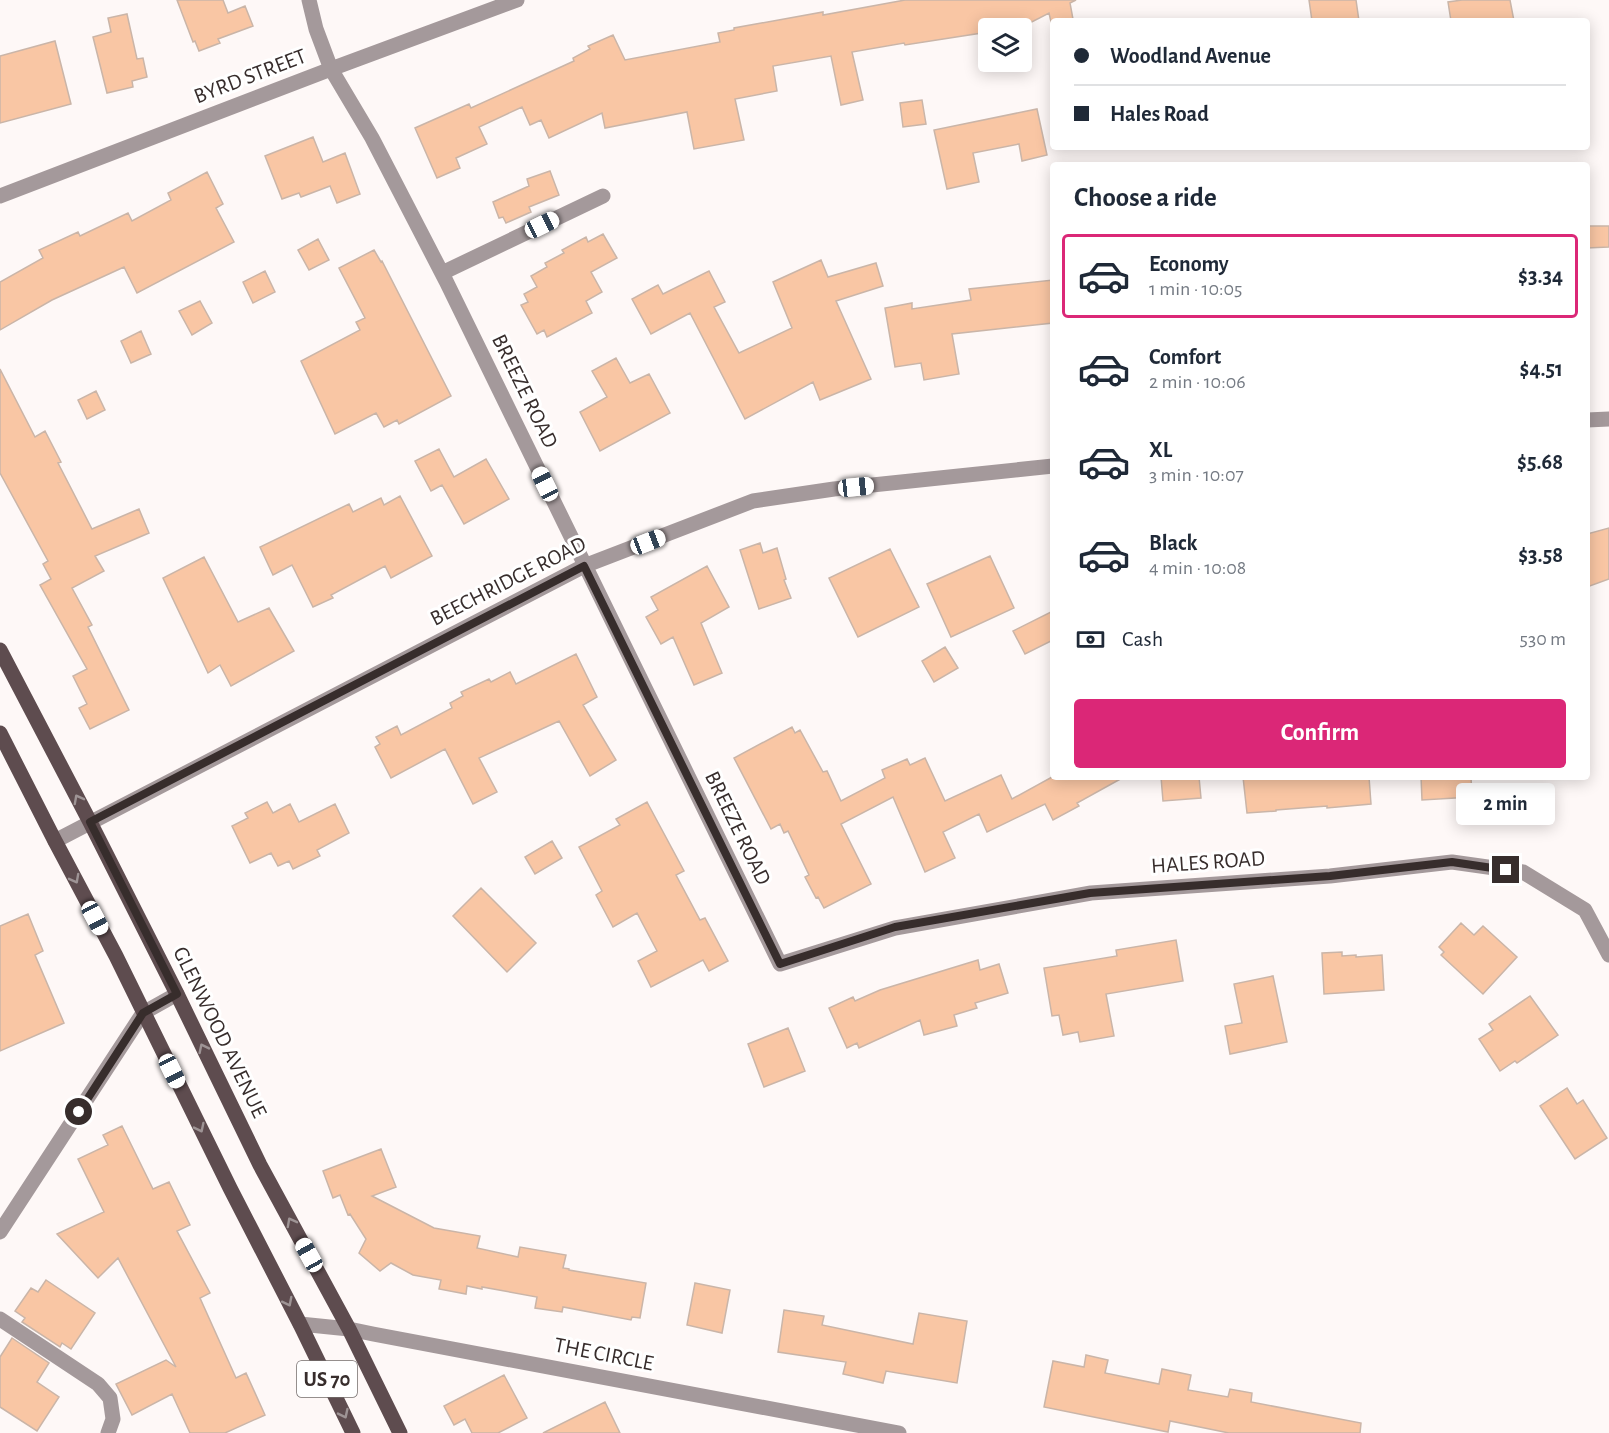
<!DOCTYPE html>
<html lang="en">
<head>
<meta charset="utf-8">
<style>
	body { margin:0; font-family:"Alegreya Sans",sans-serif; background:#f6f6f7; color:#1f2937; height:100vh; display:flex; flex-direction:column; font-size:22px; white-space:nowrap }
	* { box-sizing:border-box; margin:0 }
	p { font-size:20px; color:#747a83 }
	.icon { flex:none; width:33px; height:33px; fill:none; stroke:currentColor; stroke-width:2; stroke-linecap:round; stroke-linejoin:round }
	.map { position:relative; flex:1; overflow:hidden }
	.drawer { position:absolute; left:1050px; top:162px; width:540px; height:618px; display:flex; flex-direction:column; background:#fff; border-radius:6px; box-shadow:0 3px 15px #0003 }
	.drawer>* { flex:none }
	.hud { position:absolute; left:1050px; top:18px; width:540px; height:132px; border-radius:6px; box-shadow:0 3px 15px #0003; display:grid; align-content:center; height:132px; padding:0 24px; background:#fff }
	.controls { position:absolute; left:978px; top:18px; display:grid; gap:12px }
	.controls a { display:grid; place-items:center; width:54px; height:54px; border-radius:6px; background:#fff; box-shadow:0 3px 15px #0003; font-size:30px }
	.end { position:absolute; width:27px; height:27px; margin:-14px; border:8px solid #372d2c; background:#fff; box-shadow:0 0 0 3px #fff }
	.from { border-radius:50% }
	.bubble { position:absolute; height:42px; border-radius:6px; background:#fff; box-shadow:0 3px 15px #0003; font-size:20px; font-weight:700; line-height:42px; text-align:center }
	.car { position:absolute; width:18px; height:36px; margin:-18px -9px; border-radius:8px; box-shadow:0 0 4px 2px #0007; background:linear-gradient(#fff 24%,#345 0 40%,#fff 0 76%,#345 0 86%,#fff 0) }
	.hud b { display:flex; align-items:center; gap:21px; height:57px; font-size:22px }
	.hud b+b { border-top:2px solid #e0e1e3 }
	.hud i { width:15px; height:15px; background:#1f2937 }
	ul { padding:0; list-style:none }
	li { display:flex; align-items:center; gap:18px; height:84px; margin:0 12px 9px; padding:0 12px; border:3px solid transparent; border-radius:6px }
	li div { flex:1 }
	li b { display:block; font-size:22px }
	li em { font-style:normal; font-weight:700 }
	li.active { border-color:#db2777 }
	li>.icon { width:54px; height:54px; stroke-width:1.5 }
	h2 { padding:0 24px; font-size:27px; line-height:72px }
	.pay { display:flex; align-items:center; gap:15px; height:66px; padding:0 24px; font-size:22px }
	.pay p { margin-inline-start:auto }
	.cta { display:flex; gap:12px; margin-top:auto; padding:12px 24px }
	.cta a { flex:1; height:69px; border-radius:6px; background:#db2777; color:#fff; font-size:24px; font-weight:700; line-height:69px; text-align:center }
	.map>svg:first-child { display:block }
</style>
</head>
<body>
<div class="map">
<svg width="1609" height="1433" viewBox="0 0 1609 1433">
	<rect width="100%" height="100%" fill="#fef8f7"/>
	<path fill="#f9c6a4" stroke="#cab5a8" stroke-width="1.5" d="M 177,0 L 223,0 L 228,13 L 245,6 L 253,26 L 218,39 L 220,43 L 199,51 L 195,41 L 193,42 Z
		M 905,0 L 1076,0 L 1070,3 L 1073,19 L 1051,22 L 1049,13 L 1022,27 L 1009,28 L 988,28 L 988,32 L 905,45 L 904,43 L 852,52 L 863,100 L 841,105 L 831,56 L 773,66 L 777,91 L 735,99 L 744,140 L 694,149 L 687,112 L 605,128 L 602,113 L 549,138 L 541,120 L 530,125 L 522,107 L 479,127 L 487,144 L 456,158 L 460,168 L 437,178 L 415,128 L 469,104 L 471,108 L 574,61 L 573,58 L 590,49 L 588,46 L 613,35 L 625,60 L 720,42 L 718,33 L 734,30 L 734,28 L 823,12 L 823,15 Z
		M 1309,0 L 1356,0 L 1359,21 L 1312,21 Z
		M 1462,0 L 1510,0 L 1514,21 L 1451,21 L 1448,2 Z
		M 127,14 L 137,59 L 143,58 L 147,77 L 132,81 L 133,87 L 107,93 L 93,37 L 111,32 L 108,18 Z
		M 55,41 L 71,104 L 0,123 L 0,56 Z
		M 922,100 L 926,124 L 903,127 L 900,103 Z
		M 1037,109 L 1047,155 L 1022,161 L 1019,144 L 973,153 L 979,182 L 947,189 L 934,130 Z
		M 313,137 L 323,162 L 345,153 L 360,194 L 337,203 L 330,186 L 301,197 L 299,193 L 282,199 L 265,156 Z
		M 550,171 L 559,195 L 529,207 L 531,212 L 506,223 L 503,217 L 499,218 L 493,202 L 529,186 L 527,179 Z
		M 207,172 L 223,204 L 216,208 L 234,242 L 137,293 L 124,267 L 52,300 L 0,330 L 0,282 L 43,258 L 39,250 L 78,232 L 80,236 L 128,213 L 132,221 L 171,200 L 168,193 Z
		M 1587,226 L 1609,226 L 1609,247 L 1587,248 Z
		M 603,234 L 617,258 L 591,272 L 602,292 L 586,301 L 592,313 L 547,337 L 544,330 L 537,334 L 521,305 L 528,302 L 524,294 L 537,287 L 531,276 L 547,267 L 545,263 L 564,253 L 562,250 L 586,237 L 588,242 Z
		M 318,239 L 329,260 L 309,270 L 298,250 Z
		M 374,250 L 381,262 L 382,261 L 451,396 L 399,424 L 397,420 L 384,427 L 376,413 L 335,434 L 301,361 L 360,330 L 356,322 L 365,318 L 339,268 Z
		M 821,260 L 828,277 L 876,263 L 883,286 L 836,301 L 871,379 L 820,400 L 813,382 L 745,419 L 690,313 L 651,334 L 632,299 L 658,285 L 663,294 L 709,271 L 725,302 L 714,307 L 739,353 L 792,328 L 773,282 Z
		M 265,271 L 275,292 L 253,303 L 243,282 Z
		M 1053,280 L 1053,323 L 952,334 L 959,374 L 924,380 L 921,363 L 895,367 L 885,308 L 912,303 L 912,309 L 971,300 L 969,289 Z
		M 200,301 L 212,323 L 192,335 L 179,311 Z
		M 141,331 L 151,354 L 131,363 L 121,341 Z
		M 616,358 L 630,383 L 649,374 L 670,413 L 600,451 L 580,412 L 607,397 L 592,371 Z
		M 0,369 L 35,437 L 45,431 L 61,462 L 58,463 L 92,529 L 139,509 L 149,533 L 95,556 L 104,571 L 72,588 L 92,625 L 88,627 L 129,710 L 90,729 L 79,708 L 87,704 L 73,676 L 87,669 L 40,585 L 51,579 L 43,564 L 48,561 L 0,473 Z
		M 96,391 L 105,410 L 87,419 L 78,400 Z
		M 439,449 L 454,477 L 486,459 L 509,499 L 464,524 L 442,485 L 431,491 L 415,461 Z
		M 400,496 L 432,556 L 391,578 L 385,566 L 331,595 L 333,598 L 313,607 L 292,565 L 273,575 L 260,547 L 349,504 L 353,512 L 381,498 L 384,505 Z
		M 1609,528 L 1609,579 L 1587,587 L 1587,534 Z
		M 760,543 L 763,553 L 777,548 L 786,579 L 784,580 L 791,598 L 759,609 L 740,550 Z
		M 890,549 L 919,607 L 858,637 L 829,578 Z
		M 990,556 L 1014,608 L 951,637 L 927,584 Z
		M 204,557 L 238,622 L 269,608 L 294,651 L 231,686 L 220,665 L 208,673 L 163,578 Z
		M 707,566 L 729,607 L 701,623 L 722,673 L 694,685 L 673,637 L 661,644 L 646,617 L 658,610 L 651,597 Z
		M 1053,611 L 1053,640 L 1025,654 L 1013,631 Z
		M 945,647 L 958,668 L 934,682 L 922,661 Z
		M 576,654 L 597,697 L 583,705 L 616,760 L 590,776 L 559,721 L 479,758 L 497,792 L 473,804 L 445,749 L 391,778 L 375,747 L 380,744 L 376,737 L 397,726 L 401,735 L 452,708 L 450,703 L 463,696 L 461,692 L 489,679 L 491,682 L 510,672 L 516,684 Z
		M 792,727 L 795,733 L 800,730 L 823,772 L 827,771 L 841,801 L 885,778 L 882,770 L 907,759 L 910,765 L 925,758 L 945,801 L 1001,775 L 1012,799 L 1052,777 L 1124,777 L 1077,803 L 1079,806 L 1053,820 L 1045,804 L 987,832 L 979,814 L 943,832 L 955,858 L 925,872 L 893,797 L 841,824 L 871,884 L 824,908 L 818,897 L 816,898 L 805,877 L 809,875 L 788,831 L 784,833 L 780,824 L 771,829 L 734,758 Z
		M 1161,777 L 1199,777 L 1201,798 L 1163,801 Z
		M 1243,777 L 1369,777 L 1371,804 L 1327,808 L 1327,806 L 1276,810 L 1276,811 L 1247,813 Z
		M 1421,777 L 1471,777 L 1472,797 L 1422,800 Z
		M 267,802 L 273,813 L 290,804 L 299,822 L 335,804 L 349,833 L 317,850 L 320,856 L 293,869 L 289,861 L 278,866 L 271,853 L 250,863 L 232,826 L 248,818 L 245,813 Z
		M 647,802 L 684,871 L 676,875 L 700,920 L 705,918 L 728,961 L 709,971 L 703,960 L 651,987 L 638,961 L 657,951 L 637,913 L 613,927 L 596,895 L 602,891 L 579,847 L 620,825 L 616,819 Z
		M 552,841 L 562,858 L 535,874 L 525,857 Z
		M 481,888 L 536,943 L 507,972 L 453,916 Z
		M 28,914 L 43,951 L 35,955 L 64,1023 L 0,1051 L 0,926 Z
		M 1461,923 L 1474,935 L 1483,926 L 1517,957 L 1483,994 L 1441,955 L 1444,952 L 1439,947 Z
		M 1176,940 L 1183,981 L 1106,994 L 1114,1036 L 1080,1042 L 1078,1032 L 1063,1035 L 1059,1015 L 1052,1016 L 1044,968 L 1117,956 L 1116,950 Z
		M 1342,952 L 1342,956 L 1356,955 L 1356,957 L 1382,955 L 1384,990 L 1324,994 L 1322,953 Z
		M 978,960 L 980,970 L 999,964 L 1008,993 L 975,1003 L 977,1008 L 954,1015 L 957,1026 L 924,1035 L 920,1020 L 859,1048 L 857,1043 L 847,1048 L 829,1008 L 853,997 L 855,1001 L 880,990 Z
		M 1273,976 L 1287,1042 L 1230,1054 L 1225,1026 L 1242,1023 L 1234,984 Z
		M 1530,996 L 1558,1035 L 1517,1063 L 1515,1061 L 1500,1071 L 1479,1039 L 1493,1030 L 1489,1024 Z
		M 788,1028 L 805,1071 L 764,1087 L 748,1044 Z
		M 1567,1088 L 1577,1104 L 1583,1100 L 1607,1138 L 1575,1159 L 1540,1106 Z
		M 122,1126 L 153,1189 L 169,1182 L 190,1225 L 177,1231 L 210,1293 L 200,1298 L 236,1378 L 246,1373 L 265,1415 L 225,1433 L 190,1433 L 172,1394 L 132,1415 L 116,1384 L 166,1360 L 176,1367 L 118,1258 L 98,1278 L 57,1234 L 104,1212 L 78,1159 L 108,1145 L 103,1135 Z
		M 381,1149 L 396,1187 L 372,1196 L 434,1228 L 480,1236 L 477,1248 L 518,1257 L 520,1247 L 566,1255 L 563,1268 L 569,1269 L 569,1270 L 646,1283 L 640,1318 L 632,1317 L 631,1320 L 563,1307 L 562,1312 L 535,1308 L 537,1297 L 482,1287 L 482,1289 L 467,1286 L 466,1294 L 439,1289 L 441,1280 L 413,1275 L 391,1263 L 380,1271 L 359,1253 L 366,1239 L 350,1214 L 348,1215 L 340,1195 L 333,1198 L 323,1171 Z
		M 46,1280 L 95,1313 L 71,1349 L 62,1343 L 60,1347 L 22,1322 L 25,1318 L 15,1311 L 31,1288 L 38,1292 Z
		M 695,1283 L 730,1290 L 722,1333 L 687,1325 Z
		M 784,1310 L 824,1316 L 822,1325 L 913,1344 L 919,1313 L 967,1321 L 957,1383 L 886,1371 L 883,1383 L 843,1374 L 846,1362 L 778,1352 Z
		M 12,1338 L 49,1363 L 37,1382 L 59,1397 L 37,1431 L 0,1407 L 0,1357 Z
		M 1086,1355 L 1108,1360 L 1105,1373 L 1159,1384 L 1162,1369 L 1191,1375 L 1188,1390 L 1228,1397 L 1230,1389 L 1252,1393 L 1251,1402 L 1361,1423 L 1360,1433 L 1229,1433 L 1170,1421 L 1168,1432 L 1044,1407 L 1053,1361 L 1084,1367 Z
		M 504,1375 L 527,1418 L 498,1433 L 472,1433 L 465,1419 L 454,1425 L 444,1406 Z
		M 605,1402 L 620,1433 L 543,1433 Z"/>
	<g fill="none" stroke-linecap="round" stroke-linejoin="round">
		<path stroke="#a4999b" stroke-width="15" d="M 0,1319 L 98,1384 L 110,1398 L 113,1419 L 108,1433"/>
		<path stroke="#a4999b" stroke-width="15" d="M 309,0 L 316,29 L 331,69 L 372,138 L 446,281 L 780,964 L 895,928 L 1091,893 L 1330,876 L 1452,862 L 1523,872 L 1585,910 L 1609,955
			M 0,196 L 331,69 L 517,0
			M 442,273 L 603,196
			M 1587,420 L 1609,419
			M 55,841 L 584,566 L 753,501 L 834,489 L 1053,466
			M 0,1232 L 143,1013 L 177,994
			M 300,1324 L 349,1329 L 373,1334 L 899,1433"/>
		<path stroke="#5e4c4f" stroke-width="15" d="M 0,650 L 90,822 L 177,994 L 260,1165 L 349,1329 L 400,1433
			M 0,733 L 55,841 L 116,956 L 230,1188 L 300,1324 L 353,1433"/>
	</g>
	<defs><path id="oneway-chevron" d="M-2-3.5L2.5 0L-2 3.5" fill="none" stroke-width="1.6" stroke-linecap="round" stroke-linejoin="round" transform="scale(1.5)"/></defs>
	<g stroke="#9e9495">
		<use href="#oneway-chevron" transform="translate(78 799) rotate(-118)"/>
		<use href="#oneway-chevron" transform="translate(75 879) rotate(62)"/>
		<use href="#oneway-chevron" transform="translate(203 1048) rotate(-116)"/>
		<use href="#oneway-chevron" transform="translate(200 1128) rotate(64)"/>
		<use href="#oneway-chevron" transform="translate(291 1222) rotate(-118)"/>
		<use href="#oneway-chevron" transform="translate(288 1302) rotate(63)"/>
		<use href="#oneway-chevron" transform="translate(344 1414) rotate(64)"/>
	</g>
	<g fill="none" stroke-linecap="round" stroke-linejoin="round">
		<path stroke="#372d2c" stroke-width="8" d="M 79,1112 L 143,1013 L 177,994 L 90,822 L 584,566 L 780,964 L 895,927 L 1090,893 L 1330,876 L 1452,862 L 1506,870"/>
	</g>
	<g text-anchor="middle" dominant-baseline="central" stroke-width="6" stroke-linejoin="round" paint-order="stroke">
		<rect fill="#fff" stroke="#736c6b" stroke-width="1.5" x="297" y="1361" width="60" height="36" rx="4.5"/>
		<g font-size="21" font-weight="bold" fill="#372d2c">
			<text x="327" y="1379">US 70</text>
		</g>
		<g font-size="22" fill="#372d2c" stroke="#fff">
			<text transform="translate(250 76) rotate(-21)">BYRD STREET</text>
			<text transform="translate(525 391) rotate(64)">BREEZE ROAD</text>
			<text transform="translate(508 581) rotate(-27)">BEECHRIDGE ROAD</text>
			<text transform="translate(738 828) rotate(64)">BREEZE ROAD</text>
			<text transform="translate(1208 862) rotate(-4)">HALES ROAD</text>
			<text transform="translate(220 1032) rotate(64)">GLENWOOD AVENUE</text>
			<text transform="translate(604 1354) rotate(11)">THE CIRCLE</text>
		</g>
	</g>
</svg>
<div class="controls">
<a><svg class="icon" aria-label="layers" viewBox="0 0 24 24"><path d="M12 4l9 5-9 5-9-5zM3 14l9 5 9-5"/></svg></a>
</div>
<i class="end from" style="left:79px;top:1112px"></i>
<i class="end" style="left:1506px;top:870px"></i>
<div class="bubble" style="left:1456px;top:783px;width:99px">2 min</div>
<i class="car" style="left:542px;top:225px;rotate:64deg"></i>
<i class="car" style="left:545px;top:484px;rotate:334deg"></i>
<i class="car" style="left:856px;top:487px;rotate:84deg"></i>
<i class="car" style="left:648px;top:542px;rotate:69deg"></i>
<i class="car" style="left:95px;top:918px;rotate:152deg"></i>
<i class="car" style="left:172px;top:1071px;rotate:154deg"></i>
<i class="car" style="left:309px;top:1255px;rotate:331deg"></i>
<div class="hud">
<b><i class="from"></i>Woodland Avenue</b>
<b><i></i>Hales Road</b>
</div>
<section class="drawer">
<h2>Choose a ride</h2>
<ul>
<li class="active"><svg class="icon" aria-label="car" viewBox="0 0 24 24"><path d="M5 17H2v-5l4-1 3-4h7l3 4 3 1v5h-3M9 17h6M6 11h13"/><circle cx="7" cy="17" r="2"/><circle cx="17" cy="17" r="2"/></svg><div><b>Economy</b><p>1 min · 10:05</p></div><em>$3.34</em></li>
<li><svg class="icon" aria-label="car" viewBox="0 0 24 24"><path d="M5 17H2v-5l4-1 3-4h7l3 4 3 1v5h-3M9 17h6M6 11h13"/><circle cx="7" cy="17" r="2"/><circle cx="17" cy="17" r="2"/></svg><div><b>Comfort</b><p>2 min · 10:06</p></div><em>$4.51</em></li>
<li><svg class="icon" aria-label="car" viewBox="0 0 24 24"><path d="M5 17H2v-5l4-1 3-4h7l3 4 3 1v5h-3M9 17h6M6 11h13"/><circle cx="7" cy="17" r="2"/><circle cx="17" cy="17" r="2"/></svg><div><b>XL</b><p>3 min · 10:07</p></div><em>$5.68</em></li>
<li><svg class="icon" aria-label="car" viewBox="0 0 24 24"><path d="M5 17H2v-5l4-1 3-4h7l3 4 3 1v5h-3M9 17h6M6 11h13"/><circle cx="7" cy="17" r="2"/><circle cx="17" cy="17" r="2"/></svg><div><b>Black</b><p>4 min · 10:08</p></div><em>$3.58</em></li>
</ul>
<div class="pay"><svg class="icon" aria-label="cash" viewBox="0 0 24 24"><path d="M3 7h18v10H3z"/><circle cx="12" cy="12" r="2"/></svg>Cash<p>530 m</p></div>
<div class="cta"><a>Confirm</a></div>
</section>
</div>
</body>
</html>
